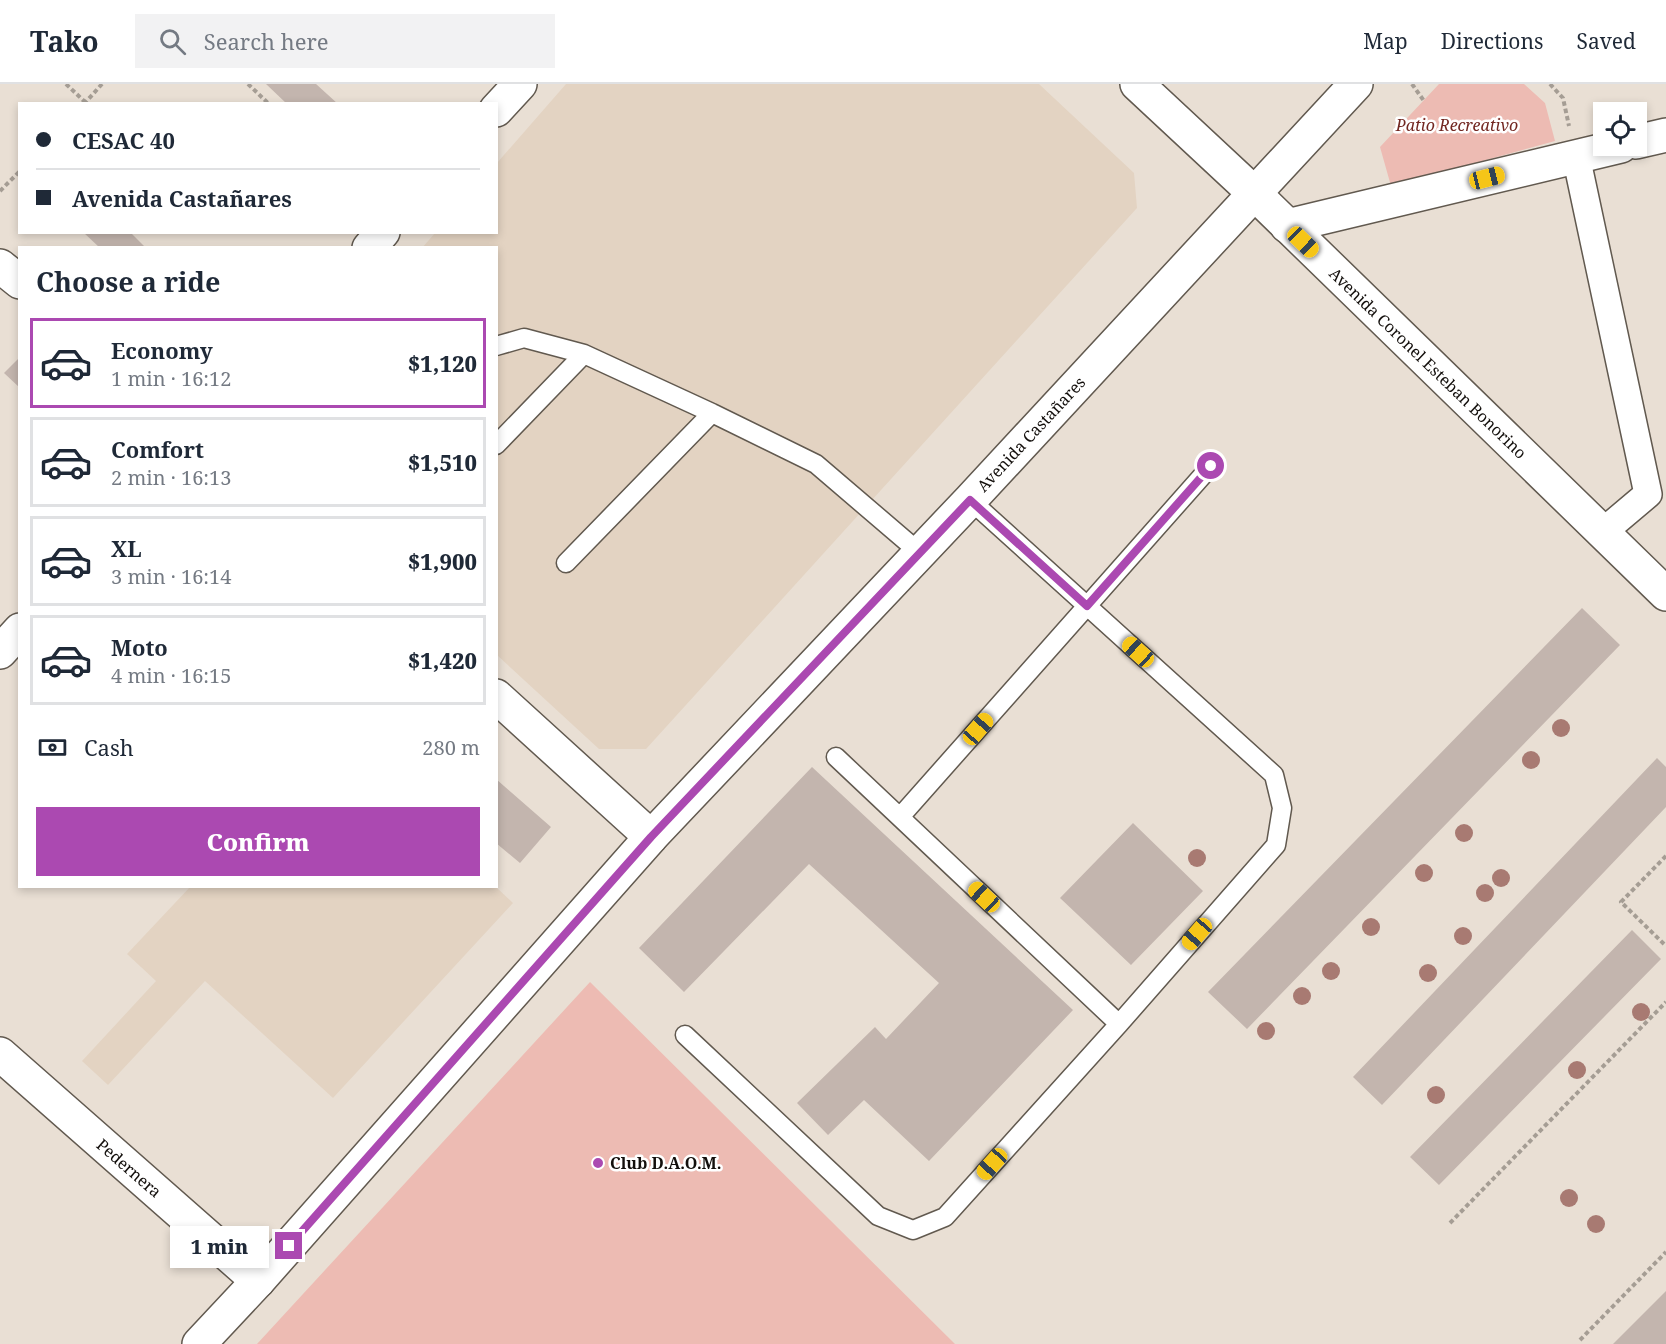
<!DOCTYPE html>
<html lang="en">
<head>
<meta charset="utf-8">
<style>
	body { margin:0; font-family:"Noto Serif",serif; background:#f2f2f3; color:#1f2937; height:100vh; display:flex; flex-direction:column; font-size:22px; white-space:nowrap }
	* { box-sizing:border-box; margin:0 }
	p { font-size:20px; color:#747a83 }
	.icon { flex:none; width:33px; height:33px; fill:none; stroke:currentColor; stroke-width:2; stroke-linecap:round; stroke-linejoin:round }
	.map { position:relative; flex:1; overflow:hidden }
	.side { position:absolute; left:18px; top:162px; width:480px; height:642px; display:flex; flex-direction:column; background:#fff; border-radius:0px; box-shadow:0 3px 9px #0003 }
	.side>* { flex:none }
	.top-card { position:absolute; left:18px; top:18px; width:480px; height:132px; border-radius:0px; box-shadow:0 3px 9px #0003; display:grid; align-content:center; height:132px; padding:0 18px; background:#fff }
	.controls { position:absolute; left:1593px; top:18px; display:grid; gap:12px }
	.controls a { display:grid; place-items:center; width:54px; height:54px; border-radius:0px; background:#fff; box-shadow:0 3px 9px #0003; font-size:30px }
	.end { position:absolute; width:27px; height:27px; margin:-14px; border:8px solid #ab49b1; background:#fff; box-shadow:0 0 0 3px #fff }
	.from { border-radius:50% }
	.bubble { position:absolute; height:42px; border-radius:0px; background:#fff; box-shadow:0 3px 9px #0003; font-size:20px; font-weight:800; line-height:42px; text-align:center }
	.car { position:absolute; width:18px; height:36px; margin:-18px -9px; border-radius:8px; box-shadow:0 0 4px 2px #0007; background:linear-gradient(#f5c518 24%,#345 0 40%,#f5c518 0 76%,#345 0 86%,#f5c518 0) }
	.top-card b { display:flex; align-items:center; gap:21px; height:57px; font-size:22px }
	.top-card b+b { border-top:2px solid #e0e1e3 }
	.top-card i { width:15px; height:15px; background:#1f2937 }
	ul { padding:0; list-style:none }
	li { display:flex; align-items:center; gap:18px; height:90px; margin:0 12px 9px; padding:0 6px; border:3px solid #e0e1e3; border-radius:0px }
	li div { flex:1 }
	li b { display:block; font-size:22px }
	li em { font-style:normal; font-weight:800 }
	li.current { border-color:#ab49b1 }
	li>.icon { width:54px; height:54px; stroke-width:1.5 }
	h2 { padding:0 18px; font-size:27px; line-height:72px }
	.pay { display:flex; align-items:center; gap:15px; height:66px; padding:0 18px; font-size:22px }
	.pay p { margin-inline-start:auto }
	.cta { display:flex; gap:12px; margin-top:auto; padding:12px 18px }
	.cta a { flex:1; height:69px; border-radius:0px; background:#ab49b1; color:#fff; font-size:24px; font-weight:800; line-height:69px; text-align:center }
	header { display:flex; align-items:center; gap:36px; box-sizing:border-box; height:84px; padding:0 30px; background:#fff; border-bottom:2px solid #e0e1e3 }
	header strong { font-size:28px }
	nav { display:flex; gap:33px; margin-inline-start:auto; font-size:21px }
	.search { width:420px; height:54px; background:#f2f2f3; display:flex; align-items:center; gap:15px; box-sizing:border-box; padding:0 21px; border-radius:0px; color:#747a83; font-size:22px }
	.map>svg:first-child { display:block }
</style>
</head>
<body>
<header>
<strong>Tako</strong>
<div class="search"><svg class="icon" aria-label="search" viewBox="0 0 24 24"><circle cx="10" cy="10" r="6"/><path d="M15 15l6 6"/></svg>Search here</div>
<nav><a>Map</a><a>Directions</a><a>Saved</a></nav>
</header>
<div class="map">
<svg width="1666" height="1260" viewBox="0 0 1666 1260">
	<rect width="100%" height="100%" fill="#e9dfd4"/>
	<path fill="#e3d3c2" d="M 566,0 L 1039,0 L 1134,89 L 1137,124 L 646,665 L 599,665 L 497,571 L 496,164 L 422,164 L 435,149 L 496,148 L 497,79 Z
		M 190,803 L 496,803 L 513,819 L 333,1014 L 205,897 L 108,1001 L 82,977 L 156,897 L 127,870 Z"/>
	<path fill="#edbbb3" d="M 1439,0 L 1524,0 L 1545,19 L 1555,57 L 1391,102 L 1380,63 Z
		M 590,898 L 955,1260 L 257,1260 Z"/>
	<path fill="#c3b5ae" d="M 266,0 L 316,0 L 338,20 L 287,20 Z
		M 83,148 L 130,148 L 146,164 L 100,164 Z
		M 20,273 L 20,304 L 4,289 Z
		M 1582,524 L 1620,561 L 1247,945 L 1208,908 Z
		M 1657,674 L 1666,683 L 1666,723 L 1382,1021 L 1353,993 Z
		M 812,683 L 1073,926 L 929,1077 L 864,1016 L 828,1051 L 797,1019 L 875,943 L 886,955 L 939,899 L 809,780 L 684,908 L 639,864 Z
		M 496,695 L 551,743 L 520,779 L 496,759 Z
		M 1133,739 L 1203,807 L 1131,881 L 1060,814 Z
		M 1632,846 L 1661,875 L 1439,1101 L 1410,1073 Z
		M 1666,1207 L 1666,1260 L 1613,1260 Z"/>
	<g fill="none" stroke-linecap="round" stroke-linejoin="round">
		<g stroke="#61594f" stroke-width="21">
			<path id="service" d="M 496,262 L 524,254 L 584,270 L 712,329 L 816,380 L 920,469
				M 496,361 L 584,270
				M 566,479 L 712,329
				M 836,673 L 1119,940
				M 900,733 L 1211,382
				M 685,951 L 878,1132 L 913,1146 L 945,1133 L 1119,940 L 1276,761 L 1282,724 L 1274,691 L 970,416"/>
		</g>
		<g stroke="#61594f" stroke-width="30">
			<path id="pedestrian" d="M 1576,72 L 1648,410 L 1603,448"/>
		</g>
		<g stroke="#61594f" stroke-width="36">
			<path id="minor" d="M 496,26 L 520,0
				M 1636,58 L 1666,51
				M 1287,142 L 1621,62
				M 369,164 L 383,148
				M 0,182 L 20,198
				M 0,568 L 20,546
				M 496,612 L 651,753
				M 0,970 L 258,1197"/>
		</g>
		<g stroke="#61594f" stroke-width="36">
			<path id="tertiary" d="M 1137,0 L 1254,109 L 1666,510"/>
		</g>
		<g stroke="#61594f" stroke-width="36">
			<path id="secondary" d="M 199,1260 L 258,1197 L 651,753 L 970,416 L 1356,0"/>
		</g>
		<path stroke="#a59d94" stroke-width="4" stroke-dasharray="4.5 3" stroke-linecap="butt" d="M 66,0 L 85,18
			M 248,0 L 269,20
			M 1412,0 L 1424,17
			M 1550,0 L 1563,14 L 1569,42
			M 84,20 L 102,0
			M 0,107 L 20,87
			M 1666,772 L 1621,818 L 1666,862
			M 1450,1139 L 1666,918
			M 1580,1256 L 1666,1168"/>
		<use href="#service" stroke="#fff" stroke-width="18"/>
		<use href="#pedestrian" stroke="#fff" stroke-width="27"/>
		<use href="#minor" stroke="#fff" stroke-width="33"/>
		<use href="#tertiary" stroke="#fff" stroke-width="33"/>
		<use href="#secondary" stroke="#fff" stroke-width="33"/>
	</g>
	<g fill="#a87a72">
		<circle cx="1561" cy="644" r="9"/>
		<circle cx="1531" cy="676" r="9"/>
		<circle cx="1464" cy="749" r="9"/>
		<circle cx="1197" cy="774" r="9"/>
		<circle cx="1424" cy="789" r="9"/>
		<circle cx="1501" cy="794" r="9"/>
		<circle cx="1485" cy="809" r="9"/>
		<circle cx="1371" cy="843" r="9"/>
		<circle cx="1463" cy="852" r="9"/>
		<circle cx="1331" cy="887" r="9"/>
		<circle cx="1428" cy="889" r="9"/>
		<circle cx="1302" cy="912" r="9"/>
		<circle cx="1641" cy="928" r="9"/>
		<circle cx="1266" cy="947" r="9"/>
		<circle cx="1577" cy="986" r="9"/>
		<circle cx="1436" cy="1011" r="9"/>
		<circle cx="1569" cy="1114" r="9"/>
		<circle cx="1596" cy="1140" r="9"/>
	</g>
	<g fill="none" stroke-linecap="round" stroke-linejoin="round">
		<path stroke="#ab49b1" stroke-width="8" d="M 289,1162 L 651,753 L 970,416 L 1087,522 L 1211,382"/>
	</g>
	<circle fill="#ab49b1" stroke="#fff" stroke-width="2" cx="598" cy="1079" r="6"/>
	<g text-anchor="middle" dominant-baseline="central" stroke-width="5" stroke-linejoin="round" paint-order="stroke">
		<g font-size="16" font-style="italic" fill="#722721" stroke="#fff">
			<text x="1457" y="41">Patio Recreativo</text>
		</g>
		<g font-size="16" fill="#130f0c" stroke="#fff">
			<text transform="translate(1428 279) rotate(44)">Avenida Coronel Esteban Bonorino</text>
			<text transform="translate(1031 350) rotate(-47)">Avenida Castañares</text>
			<text transform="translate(129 1084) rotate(41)">Pedernera</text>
		</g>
		<g font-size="16" font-weight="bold" fill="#130f0c" stroke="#fff" text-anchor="start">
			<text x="610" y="1079">Club D.A.O.M.</text>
		</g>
	</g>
</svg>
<div class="controls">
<a><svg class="icon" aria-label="locate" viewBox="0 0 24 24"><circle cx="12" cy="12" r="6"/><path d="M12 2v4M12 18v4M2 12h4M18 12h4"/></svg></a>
</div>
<i class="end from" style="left:1211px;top:382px"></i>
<i class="end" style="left:289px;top:1162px"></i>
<div class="bubble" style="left:170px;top:1142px;width:99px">1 min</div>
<i class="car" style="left:1487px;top:94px;rotate:76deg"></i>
<i class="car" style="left:1303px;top:158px;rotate:134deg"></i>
<i class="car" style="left:1138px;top:568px;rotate:312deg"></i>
<i class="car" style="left:978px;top:645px;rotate:41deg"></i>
<i class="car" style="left:984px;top:813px;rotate:313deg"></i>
<i class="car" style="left:1197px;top:850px;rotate:221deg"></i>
<i class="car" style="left:992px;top:1080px;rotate:222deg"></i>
<div class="top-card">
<b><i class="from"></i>CESAC 40</b>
<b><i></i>Avenida Castañares</b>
</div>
<section class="side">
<h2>Choose a ride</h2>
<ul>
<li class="current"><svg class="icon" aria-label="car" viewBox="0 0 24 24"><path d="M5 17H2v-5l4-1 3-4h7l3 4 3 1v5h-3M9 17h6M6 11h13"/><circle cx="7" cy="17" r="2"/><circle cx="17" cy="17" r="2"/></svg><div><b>Economy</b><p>1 min · 16:12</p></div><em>$1,120</em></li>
<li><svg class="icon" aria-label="car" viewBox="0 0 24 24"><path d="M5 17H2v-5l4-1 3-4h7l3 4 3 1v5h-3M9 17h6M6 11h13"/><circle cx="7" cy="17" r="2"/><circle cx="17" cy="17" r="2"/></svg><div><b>Comfort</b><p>2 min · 16:13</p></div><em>$1,510</em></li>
<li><svg class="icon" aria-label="car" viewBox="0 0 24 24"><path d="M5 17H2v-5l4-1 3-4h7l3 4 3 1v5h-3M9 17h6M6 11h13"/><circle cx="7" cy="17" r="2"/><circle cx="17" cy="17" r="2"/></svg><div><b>XL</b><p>3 min · 16:14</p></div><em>$1,900</em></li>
<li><svg class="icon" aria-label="car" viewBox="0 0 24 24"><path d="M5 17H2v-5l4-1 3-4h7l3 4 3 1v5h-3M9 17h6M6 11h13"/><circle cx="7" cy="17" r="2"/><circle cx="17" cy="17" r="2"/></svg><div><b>Moto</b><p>4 min · 16:15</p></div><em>$1,420</em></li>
</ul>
<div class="pay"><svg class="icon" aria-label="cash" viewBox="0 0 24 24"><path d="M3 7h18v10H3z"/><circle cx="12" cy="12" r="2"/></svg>Cash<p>280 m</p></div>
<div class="cta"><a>Confirm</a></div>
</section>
</div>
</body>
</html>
